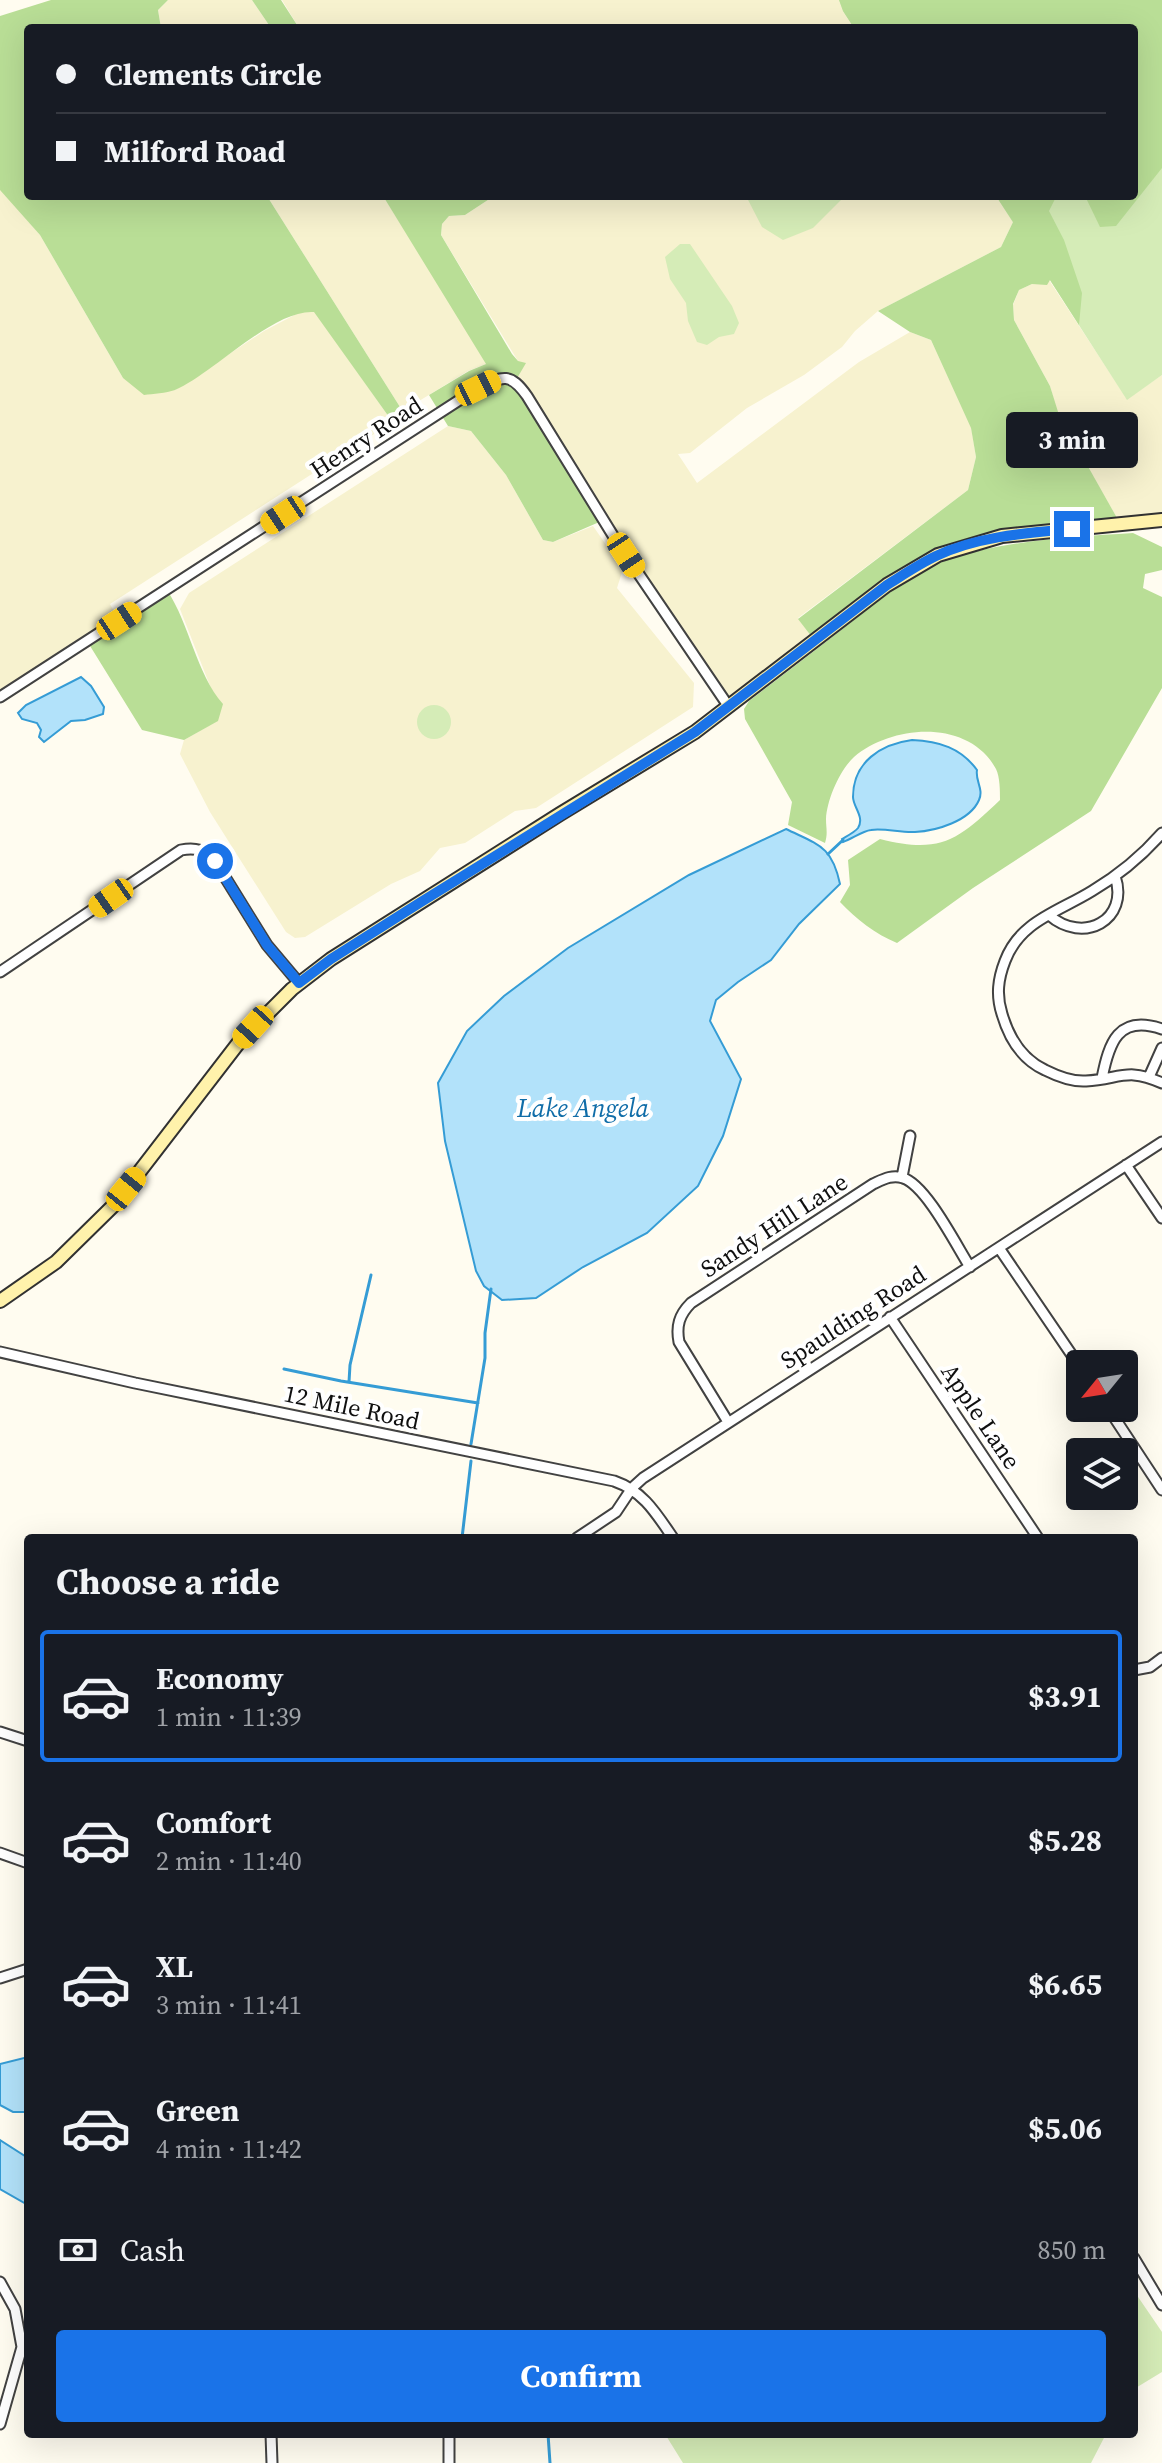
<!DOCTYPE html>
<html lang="en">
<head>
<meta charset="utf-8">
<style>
	body { margin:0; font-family:"Source Serif 4",serif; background:#242831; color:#f1f3f6; height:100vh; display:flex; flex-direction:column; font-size:30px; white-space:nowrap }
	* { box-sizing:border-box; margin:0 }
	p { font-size:26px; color:#9ea1a6 }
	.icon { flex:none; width:44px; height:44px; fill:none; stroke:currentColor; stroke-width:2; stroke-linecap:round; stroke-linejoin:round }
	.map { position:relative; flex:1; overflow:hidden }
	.panel { position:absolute; left:24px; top:1534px; width:1114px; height:904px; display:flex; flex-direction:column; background:#171b24; border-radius:8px; box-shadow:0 8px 32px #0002 }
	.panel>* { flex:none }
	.banner { position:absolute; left:24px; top:24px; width:1114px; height:176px; border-radius:8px; box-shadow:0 8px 32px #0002; display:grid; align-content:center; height:176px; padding:0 32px; background:#171b24 }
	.needle { width:52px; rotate:240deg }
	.controls { position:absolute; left:1066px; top:1350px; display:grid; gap:16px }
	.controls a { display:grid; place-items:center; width:72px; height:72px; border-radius:8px; background:#171b24; box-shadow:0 8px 32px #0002; font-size:40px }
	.end { position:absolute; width:36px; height:36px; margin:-18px; border:10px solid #1a73e8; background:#fff; box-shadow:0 0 0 4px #fff }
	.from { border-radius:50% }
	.bubble { position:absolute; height:56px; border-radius:8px; background:#171b24; box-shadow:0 8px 32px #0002; font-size:26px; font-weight:700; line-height:56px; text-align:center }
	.car { position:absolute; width:24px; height:48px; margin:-24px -12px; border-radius:10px; box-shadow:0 0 6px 2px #0007; background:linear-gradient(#f5c518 24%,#345 0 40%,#f5c518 0 76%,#345 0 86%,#f5c518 0) }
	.banner b { display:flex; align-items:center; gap:28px; height:76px; font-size:30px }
	.banner b+b { border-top:2px solid #363941 }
	.banner i { width:20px; height:20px; background:#f1f3f6 }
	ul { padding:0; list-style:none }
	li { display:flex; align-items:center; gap:24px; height:132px; margin:0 16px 12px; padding:0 16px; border:4px solid transparent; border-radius:8px }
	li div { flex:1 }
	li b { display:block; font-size:30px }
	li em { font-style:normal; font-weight:700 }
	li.active { border-color:#1a73e8 }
	li>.icon { width:72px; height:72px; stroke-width:1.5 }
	h2 { padding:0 32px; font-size:36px; line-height:96px }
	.pay { display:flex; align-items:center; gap:20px; height:88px; padding:0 32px; font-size:30px }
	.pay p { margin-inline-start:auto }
	.action { display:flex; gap:16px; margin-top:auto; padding:16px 32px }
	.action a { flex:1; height:92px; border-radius:8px; background:#1a73e8; color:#fff; font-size:32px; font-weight:700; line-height:92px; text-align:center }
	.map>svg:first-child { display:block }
</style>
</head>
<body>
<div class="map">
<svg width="1162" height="2463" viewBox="0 0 1162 2463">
	<rect width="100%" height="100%" fill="#fffcf0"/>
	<path fill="#f7f2cf" d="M 168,0 L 252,0 L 271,28 L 161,28 L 158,10 Z
		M 282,0 L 839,0 L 843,11 L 854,28 L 299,28 Z
		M 0,188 L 40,235 L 123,378 L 175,390 L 264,331 L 302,311 L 315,312 L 389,417 L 388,425 L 110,604 L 119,621 L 0,697 Z
		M 267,196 L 383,196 L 484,356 L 486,364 L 468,371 L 406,409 L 400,407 Z
		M 494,196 L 996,196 L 1013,222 L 1001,247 L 878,311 L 855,331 L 842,347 L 804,375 L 747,408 L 690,453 L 678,454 L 697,483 L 859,362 L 910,332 L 931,340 L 971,427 L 976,457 L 968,490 L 798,618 L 815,641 L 729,707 L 516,380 L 518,361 L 441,235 L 442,224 L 449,216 L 465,215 Z
		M 1049,280 L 1127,399 L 1162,375 L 1162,520 L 1121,525 L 1058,415 L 1050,386 L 1014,320 L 1013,305 L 1019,290 L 1032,284 Z
		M 448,426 L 471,431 L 506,475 L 543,540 L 553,542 L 593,526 L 623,569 L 617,588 L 694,683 L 693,707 L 536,808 L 515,811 L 465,843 L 440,848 L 420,871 L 391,884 L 305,937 L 295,938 L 286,932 L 210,812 L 180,754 L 184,740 L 217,721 L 212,691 L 180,609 L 189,593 Z"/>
	<path fill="#d5ecb7" d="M 839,0 L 1162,0 L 1162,375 L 1127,400 L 996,196 L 1134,196 L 1134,28 L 854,28 L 843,11 Z
		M 746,196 L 845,196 L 813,228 L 783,240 L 762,227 Z
		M 680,244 L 690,244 L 732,306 L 739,323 L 734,334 L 719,337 L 707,345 L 697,342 L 688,321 L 686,303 L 670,279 L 665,257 Z
		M417 722a17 17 0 1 1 34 0a17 17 0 1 1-34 0Z
		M 1134,2291 L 1162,2332 L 1162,2372 L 1134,2389 Z
		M 665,2434 L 1106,2434 L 1091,2463 L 683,2463 Z"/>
	<path fill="#b9de96" d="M 51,0 L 168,0 L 158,10 L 161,28 L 28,28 L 28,196 L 267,196 L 400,407 L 389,417 L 314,312 C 273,309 213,374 175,390 C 166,393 153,394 144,395 L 123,378 L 40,235 L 0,190 L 0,16 Z
		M 252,0 L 281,0 L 299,28 L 271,28 Z
		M 839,0 L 1162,0 L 1162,168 L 1116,226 L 1100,227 L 1085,196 L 1134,196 L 1134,28 L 854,28 L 843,11 Z
		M 383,196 L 494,196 L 465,215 L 449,216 L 442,224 L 441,235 L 512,354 L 518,361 L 526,363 L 516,380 L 604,520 L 553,542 L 543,540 L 506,475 L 471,431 L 448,426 L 429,395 L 469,371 L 486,364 Z
		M 996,196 L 1074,196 L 1055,199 L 1049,211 L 1064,240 L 1082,293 L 1079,325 L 1050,280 L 1047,285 L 1032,284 L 1019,290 L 1013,304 L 1014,320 L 1050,386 L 1059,415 L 1121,525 L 1002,536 L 938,555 L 815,641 L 798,619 L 968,490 L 976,457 L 971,428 L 931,340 L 910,332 L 878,311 L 1001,247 L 1013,222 Z
		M 1133,533 L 1162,547 L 1162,570 L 1145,574 L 1143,588 L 1162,597 L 1162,688 L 1091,811 L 973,888 L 897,943 C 875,934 856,919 840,902 L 850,885 L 848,860 L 880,839 C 940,854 957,841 1000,800 C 1000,791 1000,777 996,769 C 969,719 893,724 854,757 C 840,770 827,799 826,819 C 826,828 828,833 825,843 L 788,825 L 792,802 L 745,719 L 744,709 L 749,701 C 783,675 817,649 850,623 C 880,600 911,573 947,560 C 1006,540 1072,537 1133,533 Z
		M 167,590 C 190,625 196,673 223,704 L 218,721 L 184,740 L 142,730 L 87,641 Z"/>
	<path fill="#b2e2fa" stroke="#359cd5" stroke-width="2" d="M 81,677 L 91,686 L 104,707 L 103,714 L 85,720 L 71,721 L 44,742 L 39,737 L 41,730 L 37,723 L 22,719 L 18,713 L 26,705 Z
		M 912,740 C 939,741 961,748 977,770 C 975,781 984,789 979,800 C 970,821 936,831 915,832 C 901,833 885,828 871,830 C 862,831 852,839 843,842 L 842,839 C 847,836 855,832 858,828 C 865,817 853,807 853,797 C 853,762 881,744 912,740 Z
		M 786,829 C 819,845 832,846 840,884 L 799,924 L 771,960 L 738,982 L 716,1000 L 710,1021 L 741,1079 L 723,1136 L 698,1186 L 647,1233 L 583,1267 L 536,1298 L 502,1300 L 484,1286 L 476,1271 L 445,1141 L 438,1083 L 467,1031 L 504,996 L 568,948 L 689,875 Z
		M 28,2057 L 28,2112 L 13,2112 L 0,2105 L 0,2064 Z
		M 0,2140 L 28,2158 L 28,2205 L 0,2189 Z"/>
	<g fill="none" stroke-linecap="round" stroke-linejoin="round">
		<path stroke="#359cd5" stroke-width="3" d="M 828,854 L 843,840
			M 284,1369 L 341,1381 L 478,1403
			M 349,1382 L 350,1365 L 371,1275
			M 471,1444 L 485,1358 L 485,1333 L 491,1289
			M 462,1538 L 471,1461
			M 548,2434 L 550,2463"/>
		<g stroke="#424242" stroke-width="13">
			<path id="street" d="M 0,697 L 478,388 C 503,376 510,372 527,396 L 617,542 L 729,707
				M 1162,833 C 1141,857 1119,875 1092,891 C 1058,912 1020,921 1005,961 C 998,979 996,995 1002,1014 C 1009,1038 1021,1059 1045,1070 C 1057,1076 1072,1082 1086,1081 C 1120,1079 1127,1067 1162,1083
				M 1049,915 C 1083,945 1130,920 1115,876
				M 0,972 L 181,850 C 196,847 204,850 215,861 L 267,945 L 299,983
				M 1149,1077 L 1162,1048
				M 1102,1078 C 1109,1043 1118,1014 1162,1029
				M 1126,1165 L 1162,1218
				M 902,1177 L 910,1136
				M 999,1248 L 1080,1367
				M 890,1317 L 1038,1538
				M 0,1352 L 135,1383 L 614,1481 C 643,1491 656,1513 673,1538
				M 1108,1408 L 1162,1490
				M 728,1422 L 679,1342 C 676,1326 679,1315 691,1303 L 873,1184 C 882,1180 892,1174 903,1178 C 926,1185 956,1245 970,1267
				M 577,1538 L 616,1512 L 632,1488 L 643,1478 L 1162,1142
				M 1134,1670 L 1150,1667 L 1162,1658
				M 0,1732 L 28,1741
				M 0,1853 L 28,1863
				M 0,1978 L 28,1969
				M 1134,2258 L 1162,2305
				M 0,2282 L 15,2309 L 22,2347 L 0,2424
				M 271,2434 L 272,2463
				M 449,2463 L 449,2434"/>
		</g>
		<g stroke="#313131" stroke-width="16">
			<path id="secondary" d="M 0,1301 L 56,1262 L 113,1206 L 240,1041 L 292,989 L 331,959 L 560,814 L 695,732 L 887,585 L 938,555 L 1002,536 L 1162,520"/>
		</g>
		<use href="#street" stroke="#fff" stroke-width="9"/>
		<use href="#secondary" stroke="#fff2ab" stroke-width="12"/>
	</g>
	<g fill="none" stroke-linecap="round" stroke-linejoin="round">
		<path stroke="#1a73e8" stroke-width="10" d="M 215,861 L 267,945 L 299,983 L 331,959 L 421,902 L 695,732 L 887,585 C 903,575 919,564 936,556 C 978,536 1027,533 1072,529"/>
	</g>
	<g text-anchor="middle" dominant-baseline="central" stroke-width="8" stroke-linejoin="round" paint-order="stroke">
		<g font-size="24" fill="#0f0f0f" stroke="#fff">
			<text transform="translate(366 437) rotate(-33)">Henry Road</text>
			<text transform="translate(774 1225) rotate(-33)">Sandy Hill Lane</text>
			<text transform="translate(853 1317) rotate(-33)">Spaulding Road</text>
			<text transform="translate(352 1407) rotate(12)">12 Mile Road</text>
			<text transform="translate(981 1416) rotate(56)">Apple Lane</text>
		</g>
		<g font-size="26" font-style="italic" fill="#106da8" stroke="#fff">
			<text x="583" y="1108">Lake Angela</text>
		</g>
	</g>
</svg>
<div class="controls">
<a><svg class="needle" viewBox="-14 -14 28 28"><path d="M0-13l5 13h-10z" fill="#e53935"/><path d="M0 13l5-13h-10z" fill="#9ea1a6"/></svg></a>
<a><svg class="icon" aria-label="layers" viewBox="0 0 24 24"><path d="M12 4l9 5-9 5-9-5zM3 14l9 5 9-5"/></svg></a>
</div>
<i class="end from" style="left:215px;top:861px"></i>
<i class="end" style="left:1072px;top:529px"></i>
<div class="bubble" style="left:1006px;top:412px;width:132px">3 min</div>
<i class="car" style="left:478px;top:388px;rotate:64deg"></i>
<i class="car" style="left:283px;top:515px;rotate:237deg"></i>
<i class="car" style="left:626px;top:555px;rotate:147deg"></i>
<i class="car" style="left:119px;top:621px;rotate:57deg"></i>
<i class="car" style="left:111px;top:898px;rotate:235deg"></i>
<i class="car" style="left:253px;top:1027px;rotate:222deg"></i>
<i class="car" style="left:126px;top:1189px;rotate:39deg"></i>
<div class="banner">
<b><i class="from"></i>Clements Circle</b>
<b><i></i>Milford Road</b>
</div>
<section class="panel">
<h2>Choose a ride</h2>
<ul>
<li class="active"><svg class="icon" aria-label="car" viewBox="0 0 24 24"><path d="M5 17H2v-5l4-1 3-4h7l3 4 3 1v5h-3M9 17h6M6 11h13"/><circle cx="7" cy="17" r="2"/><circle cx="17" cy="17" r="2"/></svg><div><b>Economy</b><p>1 min · 11:39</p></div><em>$3.91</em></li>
<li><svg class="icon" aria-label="car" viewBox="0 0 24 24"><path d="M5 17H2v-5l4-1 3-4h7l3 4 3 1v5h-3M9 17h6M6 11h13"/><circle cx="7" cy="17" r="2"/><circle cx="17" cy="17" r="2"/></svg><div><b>Comfort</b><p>2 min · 11:40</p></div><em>$5.28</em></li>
<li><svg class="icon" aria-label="car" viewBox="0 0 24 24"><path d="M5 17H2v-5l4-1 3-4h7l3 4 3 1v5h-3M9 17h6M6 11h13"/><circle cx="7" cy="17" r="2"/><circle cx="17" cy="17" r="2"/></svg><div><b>XL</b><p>3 min · 11:41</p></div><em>$6.65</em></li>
<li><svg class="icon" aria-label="car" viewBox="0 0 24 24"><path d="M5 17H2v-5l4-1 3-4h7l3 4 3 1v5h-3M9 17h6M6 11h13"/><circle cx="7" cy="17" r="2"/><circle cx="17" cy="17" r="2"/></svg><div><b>Green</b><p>4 min · 11:42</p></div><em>$5.06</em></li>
</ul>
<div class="pay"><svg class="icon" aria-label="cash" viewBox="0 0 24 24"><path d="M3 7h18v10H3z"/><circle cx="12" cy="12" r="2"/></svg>Cash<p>850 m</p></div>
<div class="action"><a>Confirm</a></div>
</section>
</div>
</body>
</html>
